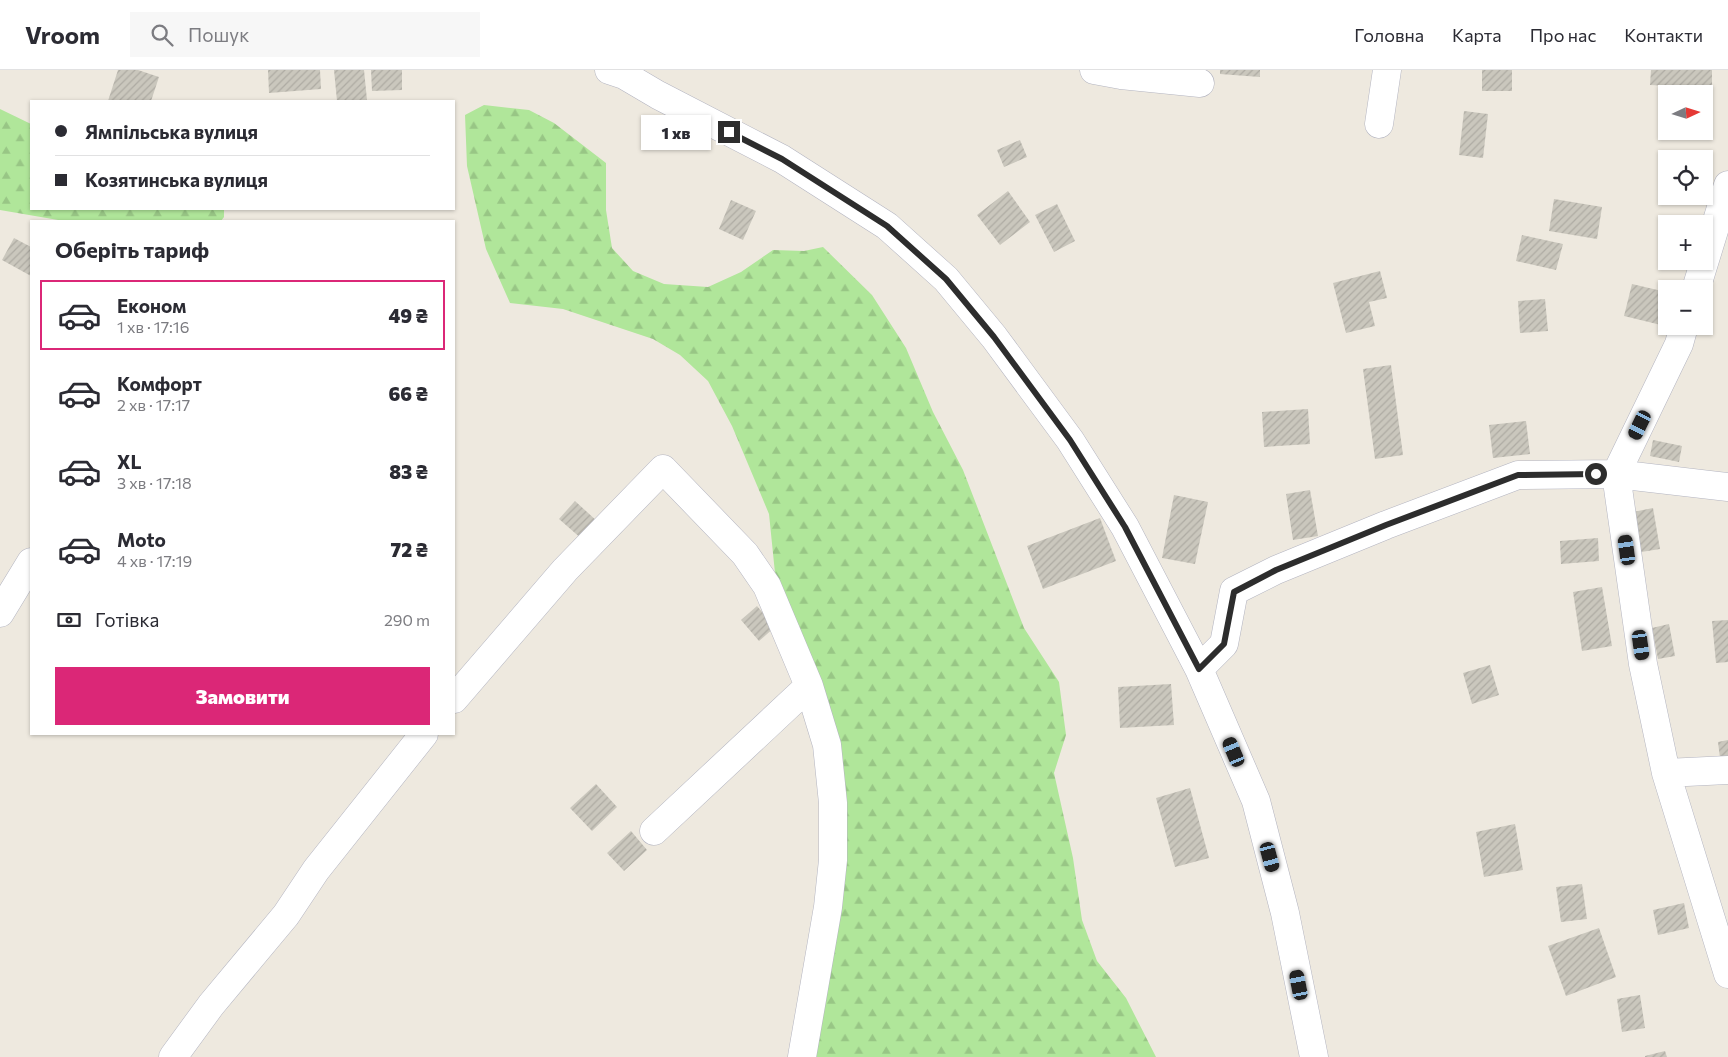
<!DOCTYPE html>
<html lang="uk">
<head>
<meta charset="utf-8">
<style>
	body { margin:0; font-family:Commissioner,sans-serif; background:#f7f7f7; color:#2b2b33; height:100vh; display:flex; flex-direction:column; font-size:19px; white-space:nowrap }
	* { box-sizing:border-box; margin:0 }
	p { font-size:16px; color:#7c7c81 }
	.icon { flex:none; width:28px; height:28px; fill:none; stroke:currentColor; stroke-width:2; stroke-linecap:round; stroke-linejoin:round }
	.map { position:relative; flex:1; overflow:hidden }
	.sheet { position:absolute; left:30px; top:150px; width:425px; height:515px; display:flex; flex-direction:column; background:#fff; border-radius:0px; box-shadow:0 1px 4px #0004 }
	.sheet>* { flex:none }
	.hud { position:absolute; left:30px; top:30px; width:425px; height:110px; border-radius:0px; box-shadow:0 1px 4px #0004; display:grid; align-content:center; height:110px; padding:0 25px; background:#fff }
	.needle { width:32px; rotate:86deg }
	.tools { position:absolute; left:1658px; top:15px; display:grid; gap:10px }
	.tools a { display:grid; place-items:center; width:55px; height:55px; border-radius:0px; background:#fff; box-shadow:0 1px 4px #0004; font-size:25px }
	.end { position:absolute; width:22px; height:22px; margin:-11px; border:6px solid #2d2d2d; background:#fff; box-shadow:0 0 0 2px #fff }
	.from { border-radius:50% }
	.bubble { position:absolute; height:35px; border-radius:0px; background:#fff; box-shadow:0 1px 4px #0004; font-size:16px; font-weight:800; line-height:35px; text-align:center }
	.car { position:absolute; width:15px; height:30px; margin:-15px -8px; border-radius:6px; box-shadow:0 0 4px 1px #0007; background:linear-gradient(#222 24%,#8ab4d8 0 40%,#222 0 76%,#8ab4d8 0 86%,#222 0) }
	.hud b { display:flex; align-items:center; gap:18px; height:48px; font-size:19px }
	.hud b+b { border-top:1px solid #e1e1e2 }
	.hud i { width:12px; height:12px; background:#2b2b33 }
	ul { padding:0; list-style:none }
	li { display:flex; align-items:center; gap:15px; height:70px; margin:0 10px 8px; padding:0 15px; border:2px solid transparent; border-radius:0px }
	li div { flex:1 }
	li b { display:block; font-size:19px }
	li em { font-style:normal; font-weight:800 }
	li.on { border-color:#db2777 }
	li>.icon { width:45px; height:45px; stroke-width:1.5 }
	h2 { padding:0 25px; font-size:22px; line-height:60px }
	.pay { display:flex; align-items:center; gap:12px; height:55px; padding:0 25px; font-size:19px }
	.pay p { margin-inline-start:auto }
	.action { display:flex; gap:10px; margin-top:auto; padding:10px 25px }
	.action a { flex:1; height:58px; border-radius:0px; background:#db2777; color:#fff; font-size:20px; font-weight:800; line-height:58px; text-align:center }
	header { display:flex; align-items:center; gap:30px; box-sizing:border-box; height:70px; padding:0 25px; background:#fff; border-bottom:1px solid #e1e1e2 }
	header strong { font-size:24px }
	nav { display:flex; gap:28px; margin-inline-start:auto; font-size:18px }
	.search { width:350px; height:45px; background:#f7f7f7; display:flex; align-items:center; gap:12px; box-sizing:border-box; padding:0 18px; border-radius:0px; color:#7c7c81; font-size:19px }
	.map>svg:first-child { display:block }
</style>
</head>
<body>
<header>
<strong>Vroom</strong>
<div class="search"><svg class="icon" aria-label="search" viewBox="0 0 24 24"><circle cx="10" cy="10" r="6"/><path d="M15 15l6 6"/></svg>Пошук</div>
<nav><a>Головна</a><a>Карта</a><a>Про нас</a><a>Контакти</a></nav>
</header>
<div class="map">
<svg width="1728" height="987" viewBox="0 0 1728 987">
	<defs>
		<pattern id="forest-firs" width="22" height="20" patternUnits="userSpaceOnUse" patternTransform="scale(1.25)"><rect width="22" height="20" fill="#b0e69a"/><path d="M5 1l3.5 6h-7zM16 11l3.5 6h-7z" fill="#98c685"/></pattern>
		<pattern id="building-hatch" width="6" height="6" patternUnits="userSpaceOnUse" patternTransform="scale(1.25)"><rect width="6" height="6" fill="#cac7bd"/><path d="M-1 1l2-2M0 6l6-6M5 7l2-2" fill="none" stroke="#aeaba3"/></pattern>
	</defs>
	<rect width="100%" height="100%" fill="#eee9df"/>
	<path fill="url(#forest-firs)" d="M 484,35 L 529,40 L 554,53 L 606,93 L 606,140 L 612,178 L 633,201 L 664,214 L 708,217 L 741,202 L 773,180 L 804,181 L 823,177 L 872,225 L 906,278 L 933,342 L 963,400 L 1024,558 L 1059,612 L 1066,665 L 1054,703 L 1073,788 L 1082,850 L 1097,891 L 1126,928 L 1156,987 L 802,987 L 841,806 L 790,556 L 775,503 L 769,444 L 732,356 L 708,311 L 680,285 L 653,269 L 563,239 L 510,233 L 486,179 L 467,96 L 465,45 Z
		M 0,39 L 31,54 L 31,139 L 224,139 L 224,147 L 221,151 L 64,151 L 0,140 Z"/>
	<path fill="url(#building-hatch)" d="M 118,0 L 138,0 L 159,7 L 151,31 L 108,31 Z
		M 268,0 L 320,0 L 321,19 L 269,23 Z
		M 334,0 L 364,0 L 367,30 L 337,31 Z
		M 371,0 L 402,0 L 402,20 L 372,21 Z
		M 1220,0 L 1260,0 L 1260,7 L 1220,4 Z
		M 1482,0 L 1512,0 L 1512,21 L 1482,21 Z
		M 1651,0 L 1712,0 L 1712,18 L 1650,15 Z
		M 1464,41 L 1488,44 L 1483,88 L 1459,85 Z
		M 1020,70 L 1027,87 L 1004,97 L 997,80 Z
		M 1008,121 L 1030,152 L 1000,175 L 977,145 Z
		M 1554,129 L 1602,137 L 1597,169 L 1549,161 Z
		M 731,130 L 756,141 L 743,170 L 719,159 Z
		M 1057,134 L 1075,171 L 1054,182 L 1035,145 Z
		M 1522,165 L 1563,174 L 1556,200 L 1516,191 Z
		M 14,168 L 31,177 L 31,206 L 2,190 Z
		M 1380,201 L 1387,228 L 1369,232 L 1375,256 L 1346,263 L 1333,213 Z
		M 1632,214 L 1666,222 L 1666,231 L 1661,255 L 1624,246 Z
		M 1545,229 L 1548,261 L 1520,263 L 1518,231 Z
		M 1391,295 L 1403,385 L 1375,389 L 1363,299 Z
		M 1308,339 L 1310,374 L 1264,377 L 1262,342 Z
		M 1526,351 L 1530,384 L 1493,388 L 1489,355 Z
		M 1653,370 L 1682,376 L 1679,392 L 1650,386 Z
		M 1310,420 L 1318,466 L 1293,470 L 1286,424 Z
		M 1174,425 L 1208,432 L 1195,494 L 1162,488 Z
		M 575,431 L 598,452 L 583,470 L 559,449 Z
		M 1653,438 L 1660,479 L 1635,483 L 1628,443 Z
		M 1100,448 L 1116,491 L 1043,519 L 1027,476 Z
		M 1598,468 L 1599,491 L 1561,494 L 1560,471 Z
		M 1602,517 L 1612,576 L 1582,581 L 1573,522 Z
		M 757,536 L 775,557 L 759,571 L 741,550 Z
		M 1728,550 L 1728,592 L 1716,593 L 1712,551 Z
		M 1669,554 L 1675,586 L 1658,589 L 1652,558 Z
		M 1490,595 L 1499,625 L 1472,634 L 1463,603 Z
		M 1171,614 L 1174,655 L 1120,658 L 1118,617 Z
		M 1728,670 L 1728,695 L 1721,696 L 1718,672 Z
		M 596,714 L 617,737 L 592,761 L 570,738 Z
		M 1190,718 L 1209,788 L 1175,797 L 1156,728 Z
		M 1515,754 L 1523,800 L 1484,807 L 1476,762 Z
		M 631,761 L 647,780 L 624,801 L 607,783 Z
		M 1582,814 L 1587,849 L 1561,852 L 1556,817 Z
		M 1684,833 L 1689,858 L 1658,865 L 1653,840 Z
		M 1599,858 L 1616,907 L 1566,926 L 1548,876 Z
		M 1640,925 L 1645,958 L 1622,962 L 1617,929 Z
		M 1665,981 L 1667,987 L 1645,987 L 1645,986 Z"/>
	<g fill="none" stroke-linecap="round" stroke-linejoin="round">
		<g stroke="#b3b4c0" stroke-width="29">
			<path id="minor" d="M 609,0 L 624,5 L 658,25 L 782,89 L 887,156 L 946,209 L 994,267 L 1070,370 L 1125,457 L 1199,599 L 1256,731 L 1285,843 L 1314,987
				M 1094,0 L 1121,5 L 1200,13
				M 1379,54 L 1387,0
				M 1696,219 L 1728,115
				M 1684,256 L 1679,274 L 1616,404 L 1643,594 L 1666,703 L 1728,904
				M 0,543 L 31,492
				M 1199,599 L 1224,574 L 1234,521 L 1276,500 L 1386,455 L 1518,405 L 1616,404 L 1728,417
				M 454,629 L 565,500 L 663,399 L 745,484 L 767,516 L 809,616 L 827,675 L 833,733 L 833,790 L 828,837 L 802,987
				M 1666,703 L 1728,700
				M 654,761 L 809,616
				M 173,987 L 211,935 L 286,845 L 316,800 L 424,664"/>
		</g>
		<use href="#minor" stroke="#fff" stroke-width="28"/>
	</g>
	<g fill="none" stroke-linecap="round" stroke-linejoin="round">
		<path stroke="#2d2d2d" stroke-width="6" d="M 729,62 L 782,89 L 887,156 L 946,209 L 994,267 L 1070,370 L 1125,457 L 1199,599 L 1224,574 L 1234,522 L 1276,500 L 1386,455 L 1518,405 L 1596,404"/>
	</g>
</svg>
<div class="tools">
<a><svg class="needle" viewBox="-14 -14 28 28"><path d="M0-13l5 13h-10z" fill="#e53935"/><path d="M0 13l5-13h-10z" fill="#7c7c81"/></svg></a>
<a><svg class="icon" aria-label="locate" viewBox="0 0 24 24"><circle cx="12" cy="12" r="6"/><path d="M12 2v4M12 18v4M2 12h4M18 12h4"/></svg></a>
<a>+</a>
<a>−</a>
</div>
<i class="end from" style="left:1596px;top:404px"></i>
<i class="end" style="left:729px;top:62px"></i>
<div class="bubble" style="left:641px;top:45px;width:70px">1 хв</div>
<i class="car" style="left:1640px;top:355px;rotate:206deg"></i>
<i class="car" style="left:1627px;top:480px;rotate:352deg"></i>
<i class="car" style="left:1641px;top:575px;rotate:172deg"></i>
<i class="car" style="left:1234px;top:682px;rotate:337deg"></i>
<i class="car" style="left:1270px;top:787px;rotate:165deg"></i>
<i class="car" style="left:1299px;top:915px;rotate:349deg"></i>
<div class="hud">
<b><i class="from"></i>Ямпільська вулиця</b>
<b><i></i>Козятинська вулиця</b>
</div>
<section class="sheet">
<h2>Оберіть тариф</h2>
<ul>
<li class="on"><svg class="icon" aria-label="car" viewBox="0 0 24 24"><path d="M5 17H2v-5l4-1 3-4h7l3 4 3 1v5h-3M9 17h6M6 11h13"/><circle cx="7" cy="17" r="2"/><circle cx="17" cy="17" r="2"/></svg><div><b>Економ</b><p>1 хв · 17:16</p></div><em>49 ₴</em></li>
<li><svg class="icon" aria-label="car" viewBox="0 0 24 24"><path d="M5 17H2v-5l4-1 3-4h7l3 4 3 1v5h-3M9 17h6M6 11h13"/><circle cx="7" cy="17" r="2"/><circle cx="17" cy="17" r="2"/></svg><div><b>Комфорт</b><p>2 хв · 17:17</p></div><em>66 ₴</em></li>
<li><svg class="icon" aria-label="car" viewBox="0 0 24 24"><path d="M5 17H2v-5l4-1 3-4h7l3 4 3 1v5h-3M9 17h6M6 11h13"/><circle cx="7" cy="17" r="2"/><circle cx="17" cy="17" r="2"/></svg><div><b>XL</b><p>3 хв · 17:18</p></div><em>83 ₴</em></li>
<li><svg class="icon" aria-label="car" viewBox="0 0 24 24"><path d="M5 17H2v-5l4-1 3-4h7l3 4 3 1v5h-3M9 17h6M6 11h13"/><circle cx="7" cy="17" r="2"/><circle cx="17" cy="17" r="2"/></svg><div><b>Moto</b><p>4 хв · 17:19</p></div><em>72 ₴</em></li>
</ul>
<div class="pay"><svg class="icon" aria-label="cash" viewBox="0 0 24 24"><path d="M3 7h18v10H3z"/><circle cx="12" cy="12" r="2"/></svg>Готівка<p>290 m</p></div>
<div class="action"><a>Замовити</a></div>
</section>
</div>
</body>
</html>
